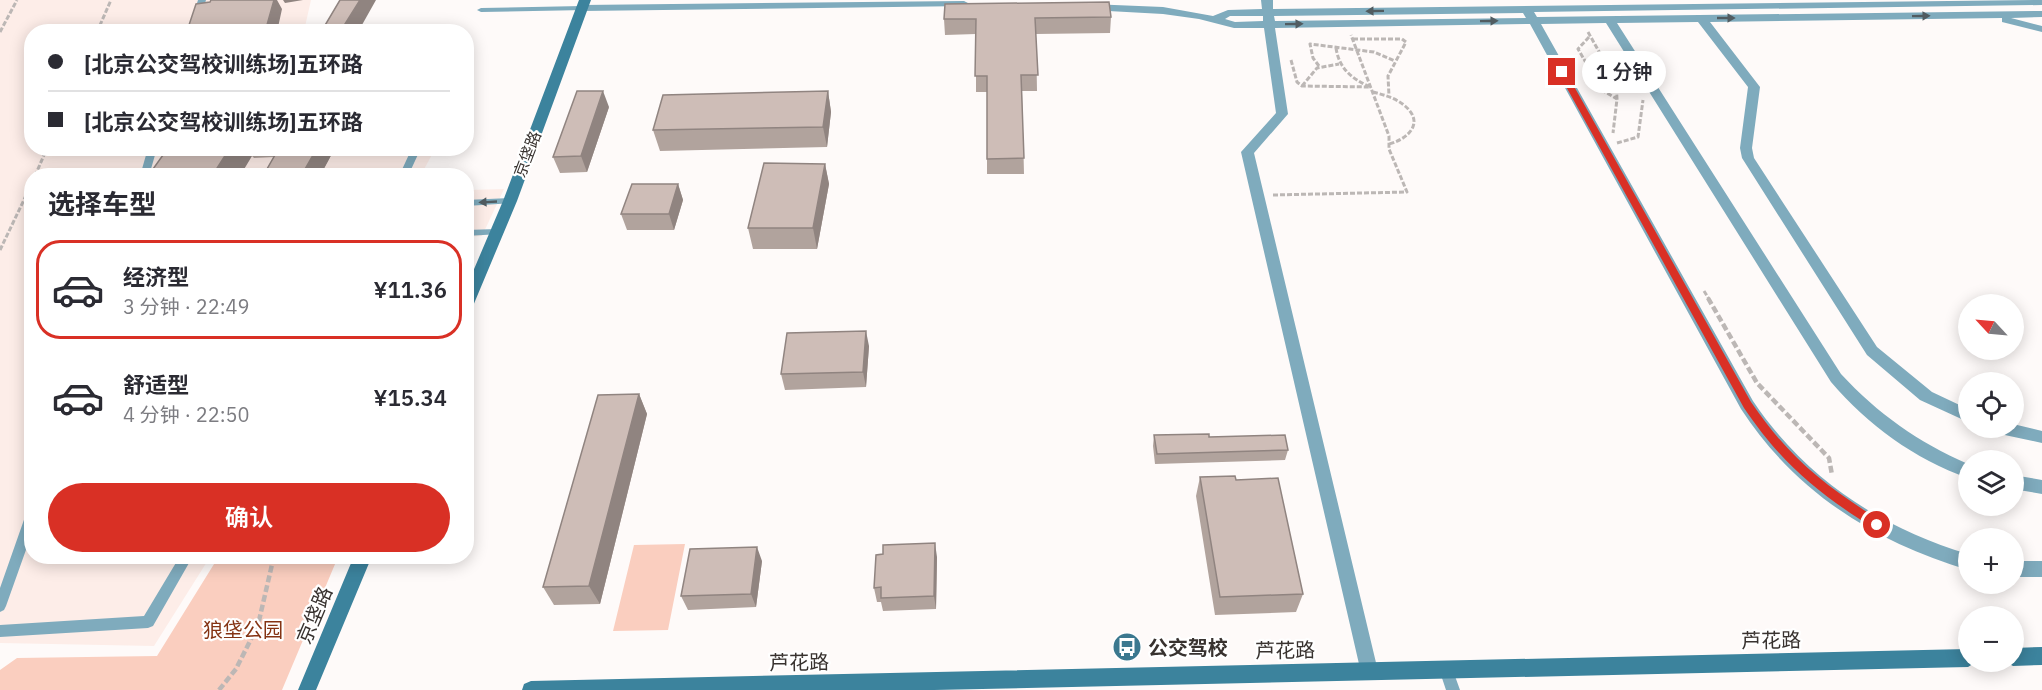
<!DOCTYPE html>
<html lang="zh">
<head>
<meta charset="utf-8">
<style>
	body { margin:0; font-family:"IBM Plex Sans","Noto Sans SC",sans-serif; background:#f7f7f7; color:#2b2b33; height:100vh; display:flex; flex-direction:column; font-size:22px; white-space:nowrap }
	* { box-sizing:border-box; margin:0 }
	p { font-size:20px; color:#7c7c81 }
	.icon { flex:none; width:33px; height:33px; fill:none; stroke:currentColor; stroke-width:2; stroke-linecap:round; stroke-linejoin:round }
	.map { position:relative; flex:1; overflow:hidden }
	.details { position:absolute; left:24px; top:168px; width:450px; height:396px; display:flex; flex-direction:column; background:#fff; border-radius:24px; box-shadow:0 3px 15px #0003 }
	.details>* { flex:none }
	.banner { position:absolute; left:24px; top:24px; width:450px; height:132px; border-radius:24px; box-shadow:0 3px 15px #0003; display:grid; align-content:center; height:132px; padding:0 24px; background:#fff }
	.needle { width:39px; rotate:296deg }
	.fabs { position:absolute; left:1958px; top:294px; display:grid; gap:12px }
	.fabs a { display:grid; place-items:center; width:66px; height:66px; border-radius:50%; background:#fff; box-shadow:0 3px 15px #0003; font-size:30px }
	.end { position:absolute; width:27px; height:27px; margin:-14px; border:8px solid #d93025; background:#fff; box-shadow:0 0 0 3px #fff }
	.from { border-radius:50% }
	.bubble { position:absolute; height:42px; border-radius:21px; background:#fff; box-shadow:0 3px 15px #0003; font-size:20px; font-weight:600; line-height:42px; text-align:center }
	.banner b { display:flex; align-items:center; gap:21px; height:57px; font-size:22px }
	.banner b+b { border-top:2px solid #e1e1e2 }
	.banner i { width:15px; height:15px; background:#2b2b33 }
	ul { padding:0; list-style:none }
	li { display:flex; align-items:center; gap:18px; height:99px; margin:0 12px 9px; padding:0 12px; border:3px solid transparent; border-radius:24px }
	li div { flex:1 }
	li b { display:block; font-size:22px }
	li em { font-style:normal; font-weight:600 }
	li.on { border-color:#d93025 }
	li>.icon { width:54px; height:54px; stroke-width:1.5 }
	h2 { padding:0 24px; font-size:27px; line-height:72px }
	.cta { display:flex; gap:12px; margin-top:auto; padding:12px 24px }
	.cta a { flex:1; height:69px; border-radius:36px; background:#d93025; color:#fff; font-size:24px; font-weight:600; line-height:69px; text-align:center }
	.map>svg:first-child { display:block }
</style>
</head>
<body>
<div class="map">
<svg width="2042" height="690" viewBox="0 0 2042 690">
	<rect width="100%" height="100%" fill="#fefaf9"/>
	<path fill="#fdede8" d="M 0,0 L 311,0 L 304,31 L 32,32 L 32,148 L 435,149 L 421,175 L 32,176 L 32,556 L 210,557 L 154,646 L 0,643 Z
		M 504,189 L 482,236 L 467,237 L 467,190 Z"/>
	<path fill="#facebf" d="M 685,544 L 668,630 L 613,631 L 634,545 Z
		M 219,556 L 338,557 L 282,690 L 0,690 L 0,670 L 17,658 L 157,656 Z"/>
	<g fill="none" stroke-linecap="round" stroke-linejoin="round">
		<path stroke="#bcb7b5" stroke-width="3" stroke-dasharray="5 2" stroke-linecap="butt" d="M 0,32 L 17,0
			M 97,32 L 111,0
			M 1588,32 L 1616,82 L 1617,99 L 1613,133
			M 1589,37 L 1578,49 L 1602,90 L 1617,99
			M 1353,39 L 1402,39 L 1406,42 L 1388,76 L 1389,96
			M 1336,48 C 1339,68 1351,78 1368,86
			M 1291,60 L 1297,82 L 1302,86 L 1371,87
			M 1319,66 L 1313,58 L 1310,44 L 1374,52 L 1395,61
			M 1302,86 L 1317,68 L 1339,64
			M 1373,92 C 1384,95 1396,98 1405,106 C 1425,123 1408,139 1389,144
			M 1617,143 L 1638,137 L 1643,100
			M 35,176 L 47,148
			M 1273,195 L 1407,192 L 1389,149 L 1389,136 L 1351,35
			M 0,250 L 32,183
			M 1704,291 L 1709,299"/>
		<path stroke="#bcb7b5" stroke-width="4.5" stroke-dasharray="7 3" stroke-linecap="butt" d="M 1708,298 L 1757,383 L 1829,458 L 1832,475
			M 219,690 L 236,669 L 258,625 L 274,556"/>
		<path fill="#7fabbd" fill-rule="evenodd" d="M 198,0 L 206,0 L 196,32 L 188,32 Z
			M 582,6 L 585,6 L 585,10 L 481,12 L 477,10 L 481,8 Z
			M 148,148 L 157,148 L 149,176 L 140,176 Z
			M 412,148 L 421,148 L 408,176 L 399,176 Z
			M 510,198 L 515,201 L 513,203 L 466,206 L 466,200 Z
			M 497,229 L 500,230 L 502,232 L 500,234 L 466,236 L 466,230 Z
			M 32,509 L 32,533 L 6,606 L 4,610 L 0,612 L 0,588 L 26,514 L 28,510 Z
			M 180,556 L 193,556 L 153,626 L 148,628 L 0,637 L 0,625 L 144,616 Z
			M 1446,663 L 1451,665 L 1460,690 L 1446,690 L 1439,669 L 1441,665 Z"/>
		<path fill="#7fabbd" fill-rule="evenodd" d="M 1261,0 L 1273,0 L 1273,9 L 2042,0 L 2042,5 L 1534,12 L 1537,17 L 2042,11 L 2042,17 L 2011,18 L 2042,26 L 2042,32 L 2002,22 L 2002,18 L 1710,22 L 1760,87 L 1752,148 L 1754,158 L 1877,347 L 1932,392 L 1968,409 L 1968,422 L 1920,400 L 1867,355 L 1742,158 L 1740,148 L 1748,87 L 1698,22 L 1617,23 L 1841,374 C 1878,414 1918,442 1968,464 L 1968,478 C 1914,459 1868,425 1831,382 L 1606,23 L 1541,24 L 1753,401 C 1804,477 1880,528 1968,554 L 1968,570 C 1875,542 1795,492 1741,409 L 1530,24 L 1275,28 L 1288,114 L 1254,153 L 1378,671 L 1376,677 L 1369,680 L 1362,677 L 1241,152 L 1276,113 L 1264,28 L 1234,28 L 1199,19 L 1163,14 L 1090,10 L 1084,7 L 1090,4 L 1163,7 L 1213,16 L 1228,10 L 1262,9 ZM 1523,13 L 1526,18 L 1275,21 L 1274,16 ZM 1230,16 L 1263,16 L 1263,21 L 1235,22 L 1225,19 Z
			M 964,1 L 970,4 L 968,6 L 582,11 L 576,8 L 582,5 Z
			M 2013,424 L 2042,431 L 2042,443 L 2000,434 L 1994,433 L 1992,428 L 2013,428 Z
			M 2013,475 L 2042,480 L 2042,494 L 2013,489 Z
			M 2013,561 L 2042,561 L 2042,577 L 2013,577 Z"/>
		<path fill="#3c839d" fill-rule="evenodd" d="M 579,0 L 591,0 L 517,201 L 473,306 L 466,311 L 466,288 L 503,201 Z
			M 354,556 L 372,556 L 316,690 L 298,690 Z
			M 2042,647 L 2042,665 L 2013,666 L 2006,662 L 2013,662 L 2013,648 Z
			M 1968,649 L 1968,662 L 1976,662 L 1968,667 L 934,690 L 522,690 L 524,684 L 531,681 Z"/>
	</g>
	<path fill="#b1a39d" d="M 1111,17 L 1110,33 L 1036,34 L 1037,91 L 1022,91 L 1024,174 L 987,174 L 987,92 L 976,92 L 976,34 L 945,35 L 944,19 Z
		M 828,91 L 831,112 L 827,147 L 660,151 L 653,130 Z
		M 609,107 L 587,172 L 560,173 L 553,157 Z
		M 168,148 L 335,148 L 320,176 L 274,157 L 254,158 L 252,156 Z
		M 825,164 L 829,184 L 817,249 L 753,249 L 748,228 Z
		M 678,184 L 683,200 L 674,230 L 627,230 L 621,214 Z
		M 869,346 L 866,387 L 785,390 L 781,374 Z
		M 639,394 L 647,414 L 600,604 L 554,605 L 543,587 Z
		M 1154,435 L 1209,437 L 1288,450 L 1285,460 L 1155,464 L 1153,446 Z
		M 1200,477 L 1236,480 L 1303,594 L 1296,612 L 1215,615 L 1196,496 Z
		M 937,557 L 936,609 L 883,611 L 881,602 L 877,602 L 874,588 Z
		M 762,561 L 756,607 L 688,610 L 681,596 Z"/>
	<path fill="#908480" d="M 274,0 L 277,0 L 282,9 L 277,32 L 265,32 Z
		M 283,0 L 303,0 L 285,3 Z
		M 360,0 L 376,0 L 358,32 L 340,32 Z
		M 232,25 L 236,32 L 187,32 Z
		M 603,91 L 609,107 L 587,172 L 581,156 Z
		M 828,91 L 831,112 L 827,147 L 823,127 Z
		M 230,148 L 248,148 L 252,156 L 240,176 L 212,176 Z
		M 317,148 L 335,148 L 320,176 L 301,176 Z
		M 825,164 L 829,184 L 817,249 L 813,228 Z
		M 678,184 L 683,200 L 674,230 L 669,214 Z
		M 866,331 L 869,346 L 866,387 L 863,372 Z
		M 639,394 L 647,414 L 600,604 L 589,586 Z
		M 935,543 L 937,557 L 936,609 L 934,596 Z
		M 757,547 L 762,561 L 756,607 L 751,594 Z"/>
	<path fill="#cebdb7" stroke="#908480" stroke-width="1.5" d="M 211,0 L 274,0 L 265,32 L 230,32 L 232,25 L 187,31 L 196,4 L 210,2 Z
		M 340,0 L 360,0 L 340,32 L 321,32 Z
		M 1109,2 L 1111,17 L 1035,18 L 1038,75 L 1021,75 L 1024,158 L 987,159 L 987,76 L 975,76 L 976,19 L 944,19 L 945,4 Z
		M 577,91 L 603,91 L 581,156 L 553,157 Z
		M 828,91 L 823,127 L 653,130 L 663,95 Z
		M 168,148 L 230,148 L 212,176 L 148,176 Z
		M 279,148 L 317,148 L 301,176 L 263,176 Z
		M 764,163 L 825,164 L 813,228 L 748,228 Z
		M 632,184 L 678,184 L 669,214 L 621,214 Z
		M 866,331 L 863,372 L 781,374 L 787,333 Z
		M 639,394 L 589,586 L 543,587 L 598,395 Z
		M 1209,434 L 1209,437 L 1285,435 L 1288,450 L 1157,454 L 1154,435 Z
		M 1235,476 L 1236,480 L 1278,478 L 1303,594 L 1220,597 L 1200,477 Z
		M 935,543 L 934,596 L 881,598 L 881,587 L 874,588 L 876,555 L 883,554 L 883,545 Z
		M 757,547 L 751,594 L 681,596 L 690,549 Z"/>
	<defs><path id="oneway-solid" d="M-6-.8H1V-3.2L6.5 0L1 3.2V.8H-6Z" transform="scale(1.5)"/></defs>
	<g fill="#515c61">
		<use href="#oneway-solid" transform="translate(1375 11) rotate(179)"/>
		<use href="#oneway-solid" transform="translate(1921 16) rotate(-1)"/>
		<use href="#oneway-solid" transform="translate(1726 18)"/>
		<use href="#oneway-solid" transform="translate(1489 21) rotate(-1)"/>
		<use href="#oneway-solid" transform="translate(1294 24) rotate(-1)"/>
		<use href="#oneway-solid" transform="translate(488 202) rotate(177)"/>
	</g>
	<path fill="#d93025" d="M 1562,70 L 1566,72 L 1751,402 C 1789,458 1825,486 1881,521 L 1881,528 L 1873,528 C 1817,492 1782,464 1744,408 L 1558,72 Z"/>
	<defs>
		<g id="bus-disc" transform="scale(1.5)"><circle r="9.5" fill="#3b788f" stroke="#fff"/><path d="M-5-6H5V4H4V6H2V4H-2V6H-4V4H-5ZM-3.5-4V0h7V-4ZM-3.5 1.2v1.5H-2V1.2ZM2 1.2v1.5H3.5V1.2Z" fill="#fff"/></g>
	</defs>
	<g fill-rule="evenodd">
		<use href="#bus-disc" x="1127" y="647"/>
	</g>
	<g text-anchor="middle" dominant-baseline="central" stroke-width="4.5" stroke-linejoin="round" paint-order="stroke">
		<g font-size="16" fill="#38322f" stroke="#fff">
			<text transform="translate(527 154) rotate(-69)">京垡路</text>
		</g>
		<g font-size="20" fill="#38322f" stroke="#fff">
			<text transform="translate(314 615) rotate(-67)">京垡路</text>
			<text transform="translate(1771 640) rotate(-1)">芦花路</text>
			<text transform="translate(1285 650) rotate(-1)">芦花路</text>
			<text transform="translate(799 662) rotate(-1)">芦花路</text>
		</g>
		<g font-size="20" fill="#843313" stroke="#fff">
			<text x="243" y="629">狼垡公园</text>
		</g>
		<g font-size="20" font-weight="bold" fill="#38322f" stroke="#fff" text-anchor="start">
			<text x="1148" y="647">公交驾校</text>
		</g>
	</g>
</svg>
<div class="fabs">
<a><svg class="needle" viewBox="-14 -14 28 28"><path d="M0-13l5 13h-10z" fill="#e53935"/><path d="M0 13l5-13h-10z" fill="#7c7c81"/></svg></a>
<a><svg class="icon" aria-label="locate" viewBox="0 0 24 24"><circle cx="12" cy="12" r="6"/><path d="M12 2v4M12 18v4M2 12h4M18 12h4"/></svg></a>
<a><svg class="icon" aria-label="layers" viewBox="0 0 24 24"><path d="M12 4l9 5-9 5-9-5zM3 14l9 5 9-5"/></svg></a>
<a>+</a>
<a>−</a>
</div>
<i class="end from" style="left:1877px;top:525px"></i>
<i class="end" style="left:1562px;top:72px"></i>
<div class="bubble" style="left:1582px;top:51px;width:84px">1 分钟</div>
<div class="banner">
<b><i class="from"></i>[北京公交驾校训练场]五环路</b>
<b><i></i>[北京公交驾校训练场]五环路</b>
</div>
<section class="details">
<h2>选择车型</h2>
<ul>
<li class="on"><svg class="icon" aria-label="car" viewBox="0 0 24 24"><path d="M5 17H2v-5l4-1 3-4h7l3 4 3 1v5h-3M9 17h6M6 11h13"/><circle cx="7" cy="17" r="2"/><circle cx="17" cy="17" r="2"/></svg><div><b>经济型</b><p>3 分钟 · 22:49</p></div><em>¥11.36</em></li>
<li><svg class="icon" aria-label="car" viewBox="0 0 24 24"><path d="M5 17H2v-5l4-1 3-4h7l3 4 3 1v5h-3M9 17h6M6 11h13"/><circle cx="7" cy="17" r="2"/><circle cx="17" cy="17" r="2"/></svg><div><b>舒适型</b><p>4 分钟 · 22:50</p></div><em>¥15.34</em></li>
</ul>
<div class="cta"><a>确认</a></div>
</section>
</div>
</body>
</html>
